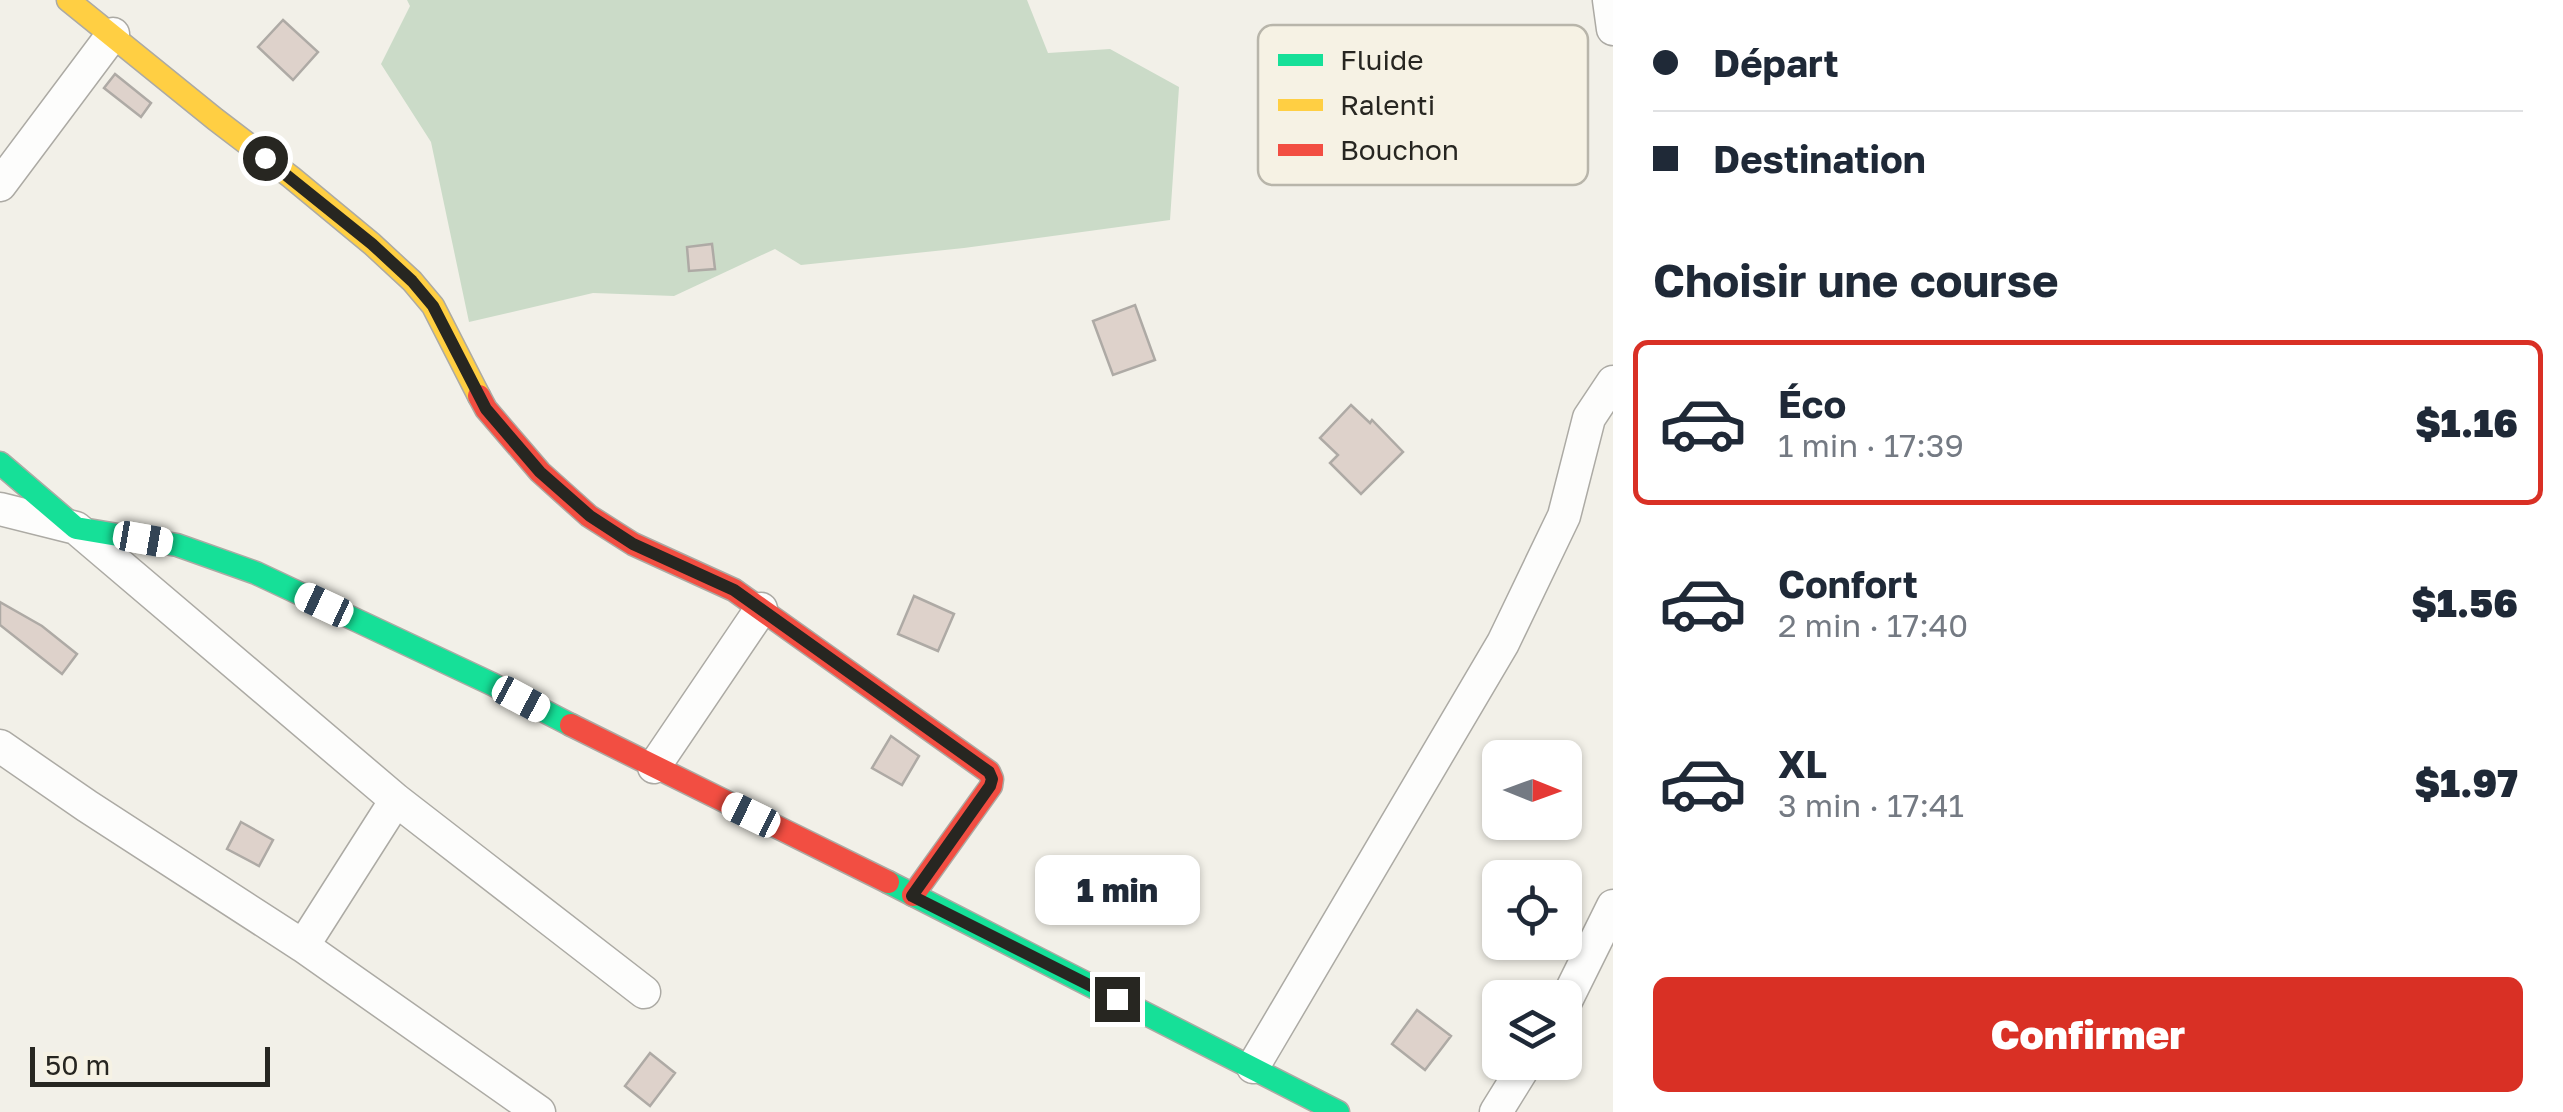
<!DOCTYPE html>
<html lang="fr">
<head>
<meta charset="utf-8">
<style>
	body { margin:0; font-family:"Golos Text",sans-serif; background:#f6f6f7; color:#1f2937; height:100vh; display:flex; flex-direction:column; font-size:38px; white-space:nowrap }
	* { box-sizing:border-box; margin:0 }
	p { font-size:32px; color:#747a83 }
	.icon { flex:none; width:55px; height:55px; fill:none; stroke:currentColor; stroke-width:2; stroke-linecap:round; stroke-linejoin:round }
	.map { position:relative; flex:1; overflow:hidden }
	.details { display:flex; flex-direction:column; background:#fff; width:950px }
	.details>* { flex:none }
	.banner { display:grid; align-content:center; height:220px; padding:0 40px; background:#fff }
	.needle { width:65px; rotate:91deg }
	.buttons { position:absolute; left:1482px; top:740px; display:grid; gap:20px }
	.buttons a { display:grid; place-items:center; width:100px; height:100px; border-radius:15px; background:#fff; box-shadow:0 2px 8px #0004; font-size:50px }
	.scale { position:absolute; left:30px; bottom:25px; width:240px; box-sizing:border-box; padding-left:10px; border:5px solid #272621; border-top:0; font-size:28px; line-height:35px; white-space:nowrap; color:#272621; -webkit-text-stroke:8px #f6f2e4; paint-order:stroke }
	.end { position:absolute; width:45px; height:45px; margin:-22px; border:12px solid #272621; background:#fff; box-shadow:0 0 0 5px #fff }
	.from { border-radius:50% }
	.bubble { position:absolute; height:70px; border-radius:15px; background:#fff; box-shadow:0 2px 8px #0004; font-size:32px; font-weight:800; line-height:70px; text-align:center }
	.car { position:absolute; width:30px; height:60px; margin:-30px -15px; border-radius:12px; box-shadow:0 0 8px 2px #0007; background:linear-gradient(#fff 24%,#345 0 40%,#fff 0 76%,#345 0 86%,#fff 0) }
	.banner b { display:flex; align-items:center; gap:35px; height:95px; font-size:38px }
	.banner b+b { border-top:2px solid #e0e1e3 }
	.banner i { width:25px; height:25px; background:#1f2937 }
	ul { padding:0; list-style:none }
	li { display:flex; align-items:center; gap:30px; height:165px; margin:0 20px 15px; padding:0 20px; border:5px solid transparent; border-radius:15px }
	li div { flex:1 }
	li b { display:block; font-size:38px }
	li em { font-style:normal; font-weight:800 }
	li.current { border-color:#d93025 }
	li>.icon { width:90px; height:90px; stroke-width:1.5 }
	h2 { padding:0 40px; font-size:45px; line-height:120px }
	.cta { display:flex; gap:20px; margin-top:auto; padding:20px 40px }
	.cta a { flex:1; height:115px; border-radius:15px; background:#d93025; color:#fff; font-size:40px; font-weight:800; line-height:115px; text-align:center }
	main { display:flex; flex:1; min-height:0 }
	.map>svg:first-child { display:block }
</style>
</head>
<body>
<main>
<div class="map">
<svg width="1613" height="1112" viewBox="0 0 1613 1112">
	<rect width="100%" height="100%" fill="#f2f0e8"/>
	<path fill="#cbdbc8" d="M 407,0 L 1027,0 L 1048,53 L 1110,49 L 1179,87 L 1170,220 L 964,248 L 801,265 L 775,249 L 674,296 L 593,293 L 469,322 L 431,142 L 381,64 L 410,6 Z"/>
	<path fill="#ded2cb" stroke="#aeaaa5" stroke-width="2.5" d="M 283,20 L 318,52 L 293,80 L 258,47 Z
		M 115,74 L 151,103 L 141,117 L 104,88 Z
		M 712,244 L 715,269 L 689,271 L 687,247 Z
		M 1135,305 L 1155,360 L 1113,375 L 1093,321 Z
		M 1351,405 L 1370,423 L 1372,420 L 1403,452 L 1361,494 L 1330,463 L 1338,455 L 1320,438 Z
		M 914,596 L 954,614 L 938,651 L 898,634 Z
		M 0,602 L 42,626 L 77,654 L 62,674 L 0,625 Z
		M 891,736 L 919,756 L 902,785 L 872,768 Z
		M 241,822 L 273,840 L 259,866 L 227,849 Z
		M 1117,868 L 1143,882 L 1127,910 L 1101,895 Z
		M 1417,1010 L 1451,1036 L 1425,1070 L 1392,1044 Z
		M 650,1053 L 675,1073 L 650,1106 L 625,1086 Z"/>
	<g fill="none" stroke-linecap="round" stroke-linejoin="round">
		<g stroke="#acaaa4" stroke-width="35">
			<path id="street" d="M 1609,0 L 1613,29
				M 0,185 L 113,34
				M 0,509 L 76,528 L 396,800 L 644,992
				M 0,746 L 87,806 L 303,946 L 539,1112
				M 654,767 L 761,609
				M 303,946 L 396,800
				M 1565,1003 L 1613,906
				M 1253,1067 L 1503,643 L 1564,516 L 1589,418 L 1613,382
				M 1496,1112 L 1527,1062"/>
		</g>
		<g stroke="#acaaa4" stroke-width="25">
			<path id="fast" d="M 0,463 L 76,528 L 177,545 L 256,573 L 492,684 L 571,725
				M 888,882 L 1338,1112"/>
		</g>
		<g stroke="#acaaa4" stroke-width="25">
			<path id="slow" d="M 68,0 L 215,119 L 291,177 L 372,244 L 412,281 L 433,306 L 479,396"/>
		</g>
		<g stroke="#acaaa4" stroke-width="25">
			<path id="jam" d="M 479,396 L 486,409 L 540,472 L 589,516 L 633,544 L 734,590 L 989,772 L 992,779 L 991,786 L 913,895
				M 571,725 L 888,882"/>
		</g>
		<use href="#street" stroke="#fdfdfc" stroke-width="32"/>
		<use href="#fast" stroke="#16e098" stroke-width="22"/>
		<use href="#slow" stroke="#ffcf43" stroke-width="22"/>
		<use href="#jam" stroke="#f24e42" stroke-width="22"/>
	</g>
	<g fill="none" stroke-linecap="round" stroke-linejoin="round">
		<path stroke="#272621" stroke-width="12" d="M 265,158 L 372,244 L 412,281 L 433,306 L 486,409 L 540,472 L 590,516 L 633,544 L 734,590 L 989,772 L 992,779 L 990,786 L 912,896 L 1117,999"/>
	</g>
	<rect x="1258" y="25" width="330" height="160" rx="15" fill="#f6f2e4" stroke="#b8b5aa" stroke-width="2.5"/>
	<rect x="1278" y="54" width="45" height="12" fill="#16e098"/>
	<rect x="1278" y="99" width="45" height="12" fill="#ffcf43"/>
	<rect x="1278" y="144" width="45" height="12" fill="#f24e42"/>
	<g font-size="28" fill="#272621">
		<text x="1340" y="70">Fluide</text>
		<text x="1340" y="115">Ralenti</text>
		<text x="1340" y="160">Bouchon</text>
	</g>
</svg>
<div class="buttons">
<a><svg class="needle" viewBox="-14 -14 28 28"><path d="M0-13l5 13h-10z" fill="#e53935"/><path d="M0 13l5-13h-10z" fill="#747a83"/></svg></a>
<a><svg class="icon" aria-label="locate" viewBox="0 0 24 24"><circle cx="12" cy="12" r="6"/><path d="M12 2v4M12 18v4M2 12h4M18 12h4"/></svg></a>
<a><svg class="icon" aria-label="layers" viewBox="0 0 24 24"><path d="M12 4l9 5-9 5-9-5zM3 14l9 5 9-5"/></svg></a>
</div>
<div class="scale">50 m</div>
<i class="end from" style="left:265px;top:158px"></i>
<i class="end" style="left:1117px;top:999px"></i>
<div class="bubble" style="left:1035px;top:855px;width:165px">1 min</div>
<i class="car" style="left:143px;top:539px;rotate:100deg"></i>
<i class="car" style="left:324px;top:605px;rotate:295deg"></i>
<i class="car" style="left:521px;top:699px;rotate:118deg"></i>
<i class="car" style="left:751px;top:815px;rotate:296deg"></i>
</div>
<section class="details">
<div class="banner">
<b><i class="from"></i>Départ</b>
<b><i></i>Destination</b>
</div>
<h2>Choisir une course</h2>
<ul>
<li class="current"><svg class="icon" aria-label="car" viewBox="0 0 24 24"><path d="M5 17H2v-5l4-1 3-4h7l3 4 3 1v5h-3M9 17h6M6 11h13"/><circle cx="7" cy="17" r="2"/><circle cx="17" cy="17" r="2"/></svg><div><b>Éco</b><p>1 min · 17:39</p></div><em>$1.16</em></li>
<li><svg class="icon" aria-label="car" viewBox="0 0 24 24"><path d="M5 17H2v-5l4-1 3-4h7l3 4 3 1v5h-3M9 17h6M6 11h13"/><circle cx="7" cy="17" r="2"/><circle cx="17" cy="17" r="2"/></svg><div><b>Confort</b><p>2 min · 17:40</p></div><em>$1.56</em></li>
<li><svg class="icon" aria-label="car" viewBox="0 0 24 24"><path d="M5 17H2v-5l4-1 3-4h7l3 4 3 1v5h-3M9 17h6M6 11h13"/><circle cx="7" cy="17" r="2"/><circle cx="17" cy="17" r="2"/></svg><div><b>XL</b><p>3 min · 17:41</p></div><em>$1.97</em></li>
</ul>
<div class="cta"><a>Confirmer</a></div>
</section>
</main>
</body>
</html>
